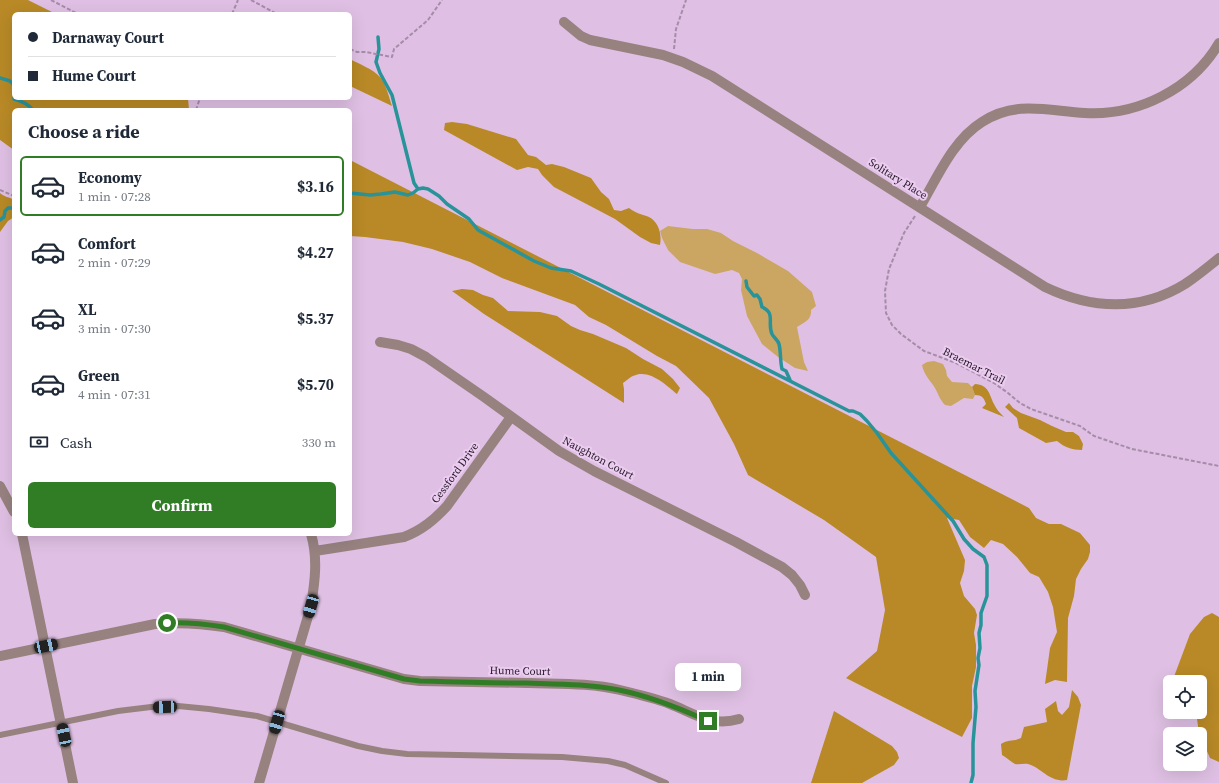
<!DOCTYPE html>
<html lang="en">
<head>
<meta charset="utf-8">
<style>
	body { margin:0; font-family:"Source Serif 4",serif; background:#f2f2f3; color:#1f2937; height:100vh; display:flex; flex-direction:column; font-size:15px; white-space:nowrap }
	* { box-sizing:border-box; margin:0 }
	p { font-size:13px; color:#747a83 }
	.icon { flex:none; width:22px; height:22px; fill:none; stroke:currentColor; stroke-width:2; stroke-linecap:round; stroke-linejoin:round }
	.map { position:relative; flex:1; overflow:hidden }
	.details { position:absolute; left:12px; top:108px; width:340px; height:428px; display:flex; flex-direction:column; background:#fff; border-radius:6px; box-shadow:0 4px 16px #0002 }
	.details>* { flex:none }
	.banner { position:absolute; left:12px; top:12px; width:340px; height:88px; border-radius:6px; box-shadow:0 4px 16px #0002; display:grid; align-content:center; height:88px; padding:0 16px; background:#fff }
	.controls { position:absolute; left:1163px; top:675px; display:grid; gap:8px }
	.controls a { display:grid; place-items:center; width:44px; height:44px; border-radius:6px; background:#fff; box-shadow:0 4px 16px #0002; font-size:20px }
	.end { position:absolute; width:18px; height:18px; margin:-9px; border:5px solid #307d26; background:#fff; box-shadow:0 0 0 2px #fff }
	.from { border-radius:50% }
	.bubble { position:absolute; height:28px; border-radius:6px; background:#fff; box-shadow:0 4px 16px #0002; font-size:13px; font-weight:700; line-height:28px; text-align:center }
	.car { position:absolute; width:12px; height:24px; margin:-12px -6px; border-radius:5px; box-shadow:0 0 3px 1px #0007; background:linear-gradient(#222 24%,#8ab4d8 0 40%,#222 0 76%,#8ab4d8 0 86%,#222 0) }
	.banner b { display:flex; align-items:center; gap:14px; height:38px; font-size:15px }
	.banner b+b { border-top:1px solid #e0e1e3 }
	.banner i { width:10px; height:10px; background:#1f2937 }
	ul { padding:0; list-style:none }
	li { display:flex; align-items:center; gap:12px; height:60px; margin:0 8px 6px; padding:0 8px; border:2px solid transparent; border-radius:6px }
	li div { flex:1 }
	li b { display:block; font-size:15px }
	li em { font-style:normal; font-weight:700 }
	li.on { border-color:#307d26 }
	li>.icon { width:36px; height:36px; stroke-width:1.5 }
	h2 { padding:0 16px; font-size:18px; line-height:48px }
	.pay { display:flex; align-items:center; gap:10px; height:44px; padding:0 16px; font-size:15px }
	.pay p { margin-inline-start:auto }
	.primary-button { display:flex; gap:8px; margin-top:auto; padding:8px 16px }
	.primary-button a { flex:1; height:46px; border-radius:6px; background:#307d26; color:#fff; font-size:16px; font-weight:700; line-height:46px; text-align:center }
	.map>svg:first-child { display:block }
</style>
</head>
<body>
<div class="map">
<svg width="1219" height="783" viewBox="0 0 1219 783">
	<rect width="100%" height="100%" fill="#dfc0e4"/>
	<path fill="#cba663" d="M 668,226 L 693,229 L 707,229 L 721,233 L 733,241 L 757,253 L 788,271 L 812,292 L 816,306 L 811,310 C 812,320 804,322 797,327 L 804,362 L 808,371 L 795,368 L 778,357 L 762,344 L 747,316 L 741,290 L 742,279 L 739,273 L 732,270 L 715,274 L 680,262 L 668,250 L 662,238 L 660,231 Z
		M 934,361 L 943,364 L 946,370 L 947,376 L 952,382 L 968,383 L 972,387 L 975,395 L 973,399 L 964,398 L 951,406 L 945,405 C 939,399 938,392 933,385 C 928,378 924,374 922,365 L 927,362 Z"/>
	<path fill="#b88926" d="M 0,0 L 28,0 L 56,14 L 14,14 L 14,98 L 188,98 L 189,110 L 14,110 L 14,150 L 0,140 Z
		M 350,59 C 359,64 373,69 380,77 C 386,84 389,97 392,106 L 350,86 Z
		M 452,122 L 467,124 L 516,139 L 528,155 L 536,157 L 546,165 L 552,164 L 564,167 L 591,178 L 601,192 L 609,199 L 614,210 L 621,211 L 629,208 C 637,214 642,214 649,217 C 659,222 662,235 660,245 L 651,243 L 640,237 L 615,219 L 554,187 L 542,175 L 538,169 L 528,167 L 517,170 L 444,130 L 445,123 Z
		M 350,160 L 1029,508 L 1036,518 L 1049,524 L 1061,524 L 1080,533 L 1090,545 L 1090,552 L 1088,559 L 1081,569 L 1076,579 L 1074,596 L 1068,618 L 1067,682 L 1055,680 L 1045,684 L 1050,648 L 1057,632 L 1053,607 L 1048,592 L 1039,577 L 1030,573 L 1017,557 L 1003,544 L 991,540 L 984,548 L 970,537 L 959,520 L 947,518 L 965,560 L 964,571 L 960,583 L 964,596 L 975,609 L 977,615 L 974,633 L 976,645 L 976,667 L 972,686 L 972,718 L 962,737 L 846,678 L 877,651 L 885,610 L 876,557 L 824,520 L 748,475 L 734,444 L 709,398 L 676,366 L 657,356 L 606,325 L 589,317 L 575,305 L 502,278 L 470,262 L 432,249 L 403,242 L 365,237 L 350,236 Z
		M 0,193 C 4,197 10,197 14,200 L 14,217 L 8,221 L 0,232 Z
		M 462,289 L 473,290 L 483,295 L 493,298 L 508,311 L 540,312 L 557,316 L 571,326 L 580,330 L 593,334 L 626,348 L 643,359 L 662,369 L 673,379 L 680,388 L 677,394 C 666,385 649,368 633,376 C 630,377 626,381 623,383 L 624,389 L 624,403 L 484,314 L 452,291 Z
		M 975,384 C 989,385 989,394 994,404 C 996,409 1000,413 1004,417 L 982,408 L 986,404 C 984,398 982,395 975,395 L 972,387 Z
		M 1009,403 L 1013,408 L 1021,413 L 1040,420 L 1052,426 L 1066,432 L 1073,432 L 1079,436 L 1083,444 L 1082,450 C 1072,450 1064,447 1057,441 L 1046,443 L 1019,428 L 1017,418 L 1005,407 Z
		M 1212,613 L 1219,617 L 1219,762 L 1210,758 L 1199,733 L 1196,712 L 1200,712 L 1200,682 L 1172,682 L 1190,634 L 1204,617 Z
		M 1072,690 L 1078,697 L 1081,705 L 1067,780 C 1050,783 1042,768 1028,764 C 1024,763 1019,765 1015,764 C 1011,762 1006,757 1002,755 L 1001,744 C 1008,739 1013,742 1021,738 L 1024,727 L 1047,722 L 1045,709 L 1056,701 L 1058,711 L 1062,715 L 1069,707 Z
		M 834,711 L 892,746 L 897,752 L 899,758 L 894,765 L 862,783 L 811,783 Z"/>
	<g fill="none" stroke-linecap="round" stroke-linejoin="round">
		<path stroke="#29939a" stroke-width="3.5" d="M 378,37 L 379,49 L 376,62 L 380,73 L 392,95 L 414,183 L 418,189
			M 0,78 L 10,81 L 14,85
			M 14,98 L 14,99 C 22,101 28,104 33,110
			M 350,193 L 370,195 L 381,194 L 395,192 L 408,195 L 413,193 L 418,189 L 423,188 L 428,189 L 439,196 L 447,204 L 469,219 L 478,230 L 534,261 L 551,268 L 571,271 L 599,284 L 849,411 L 853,411 L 860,414 L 867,421 L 877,433 L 891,453 L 953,521 L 964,539 L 973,549 L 984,557 L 987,565 L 987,596 L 981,613 L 981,625 L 979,633 L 980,648 L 978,658 L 979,665 L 975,691 L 976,707 L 973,743 L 973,775 L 971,783
			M 0,220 L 4,217 L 5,211 L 8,208 L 14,208
			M 746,281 L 747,287 L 754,296 L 757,295 L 760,299 L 762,307 C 776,313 767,323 772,334 C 774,338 778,340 779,344 C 781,352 780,361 782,369 L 786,371 L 790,380"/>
		<path stroke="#a58ca9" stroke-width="2" stroke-dasharray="4 2" stroke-linecap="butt" d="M 51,0 L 78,14
			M 251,0 L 277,14
			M 232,14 L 238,0
			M 350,49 L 357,52 L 366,52 L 392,57 L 394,49 L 428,20 L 442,0
			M 674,49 L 676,29 L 686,0
			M 196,110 L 200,98
			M 0,190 L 14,196
			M 915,216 L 904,233 L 889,269 L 885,291 L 886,313 L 892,325 L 901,334 L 924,351 L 956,363 L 994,383 L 1008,393 L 1020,403 L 1031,409 L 1080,426 L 1094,436 L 1132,449 L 1219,466"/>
		<path stroke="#978280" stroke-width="6" d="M 0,735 L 118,711 L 151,707 L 178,706 L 209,709 L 257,716 L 358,746 L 382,751 L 407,754 L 562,757 L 608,761 L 625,765 L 666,783"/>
		<path stroke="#978280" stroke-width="10" d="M 564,22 L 581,36 L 590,40 L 663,55 L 683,62 L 712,76 L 1045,287 C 1091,309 1140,312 1185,284 C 1197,276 1208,267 1219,258
			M 920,207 C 937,178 953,140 982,122 C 1016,100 1048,111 1085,113 C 1138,116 1192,89 1219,43
			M 380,342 L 398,345 L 411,349 L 426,357 L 484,397 L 559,451 L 594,471 L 736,542 L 782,567 L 792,575 L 800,585 L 805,595
			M 315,551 L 404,537 C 422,530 434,520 447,506 L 511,417
			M 0,656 L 155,624 C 180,622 199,623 224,627 L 404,679 L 420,681 C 457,682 493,682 529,683 C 560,684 591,683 620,690 C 637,694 654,698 670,704 C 695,714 711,727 739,719
			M 259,783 L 311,606 C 315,581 318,558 311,534"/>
		<path stroke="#978280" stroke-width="10" d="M 0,486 L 14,512
			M 22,534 L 73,783"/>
	</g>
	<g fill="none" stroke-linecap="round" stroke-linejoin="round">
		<path stroke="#307d26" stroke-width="5" d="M 167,623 C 186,622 205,624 224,627 L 404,679 L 420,681 C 456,682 492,683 527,683 C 558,684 589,684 619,690 C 650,696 679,708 708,721"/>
	</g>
	<g text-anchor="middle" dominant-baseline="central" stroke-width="4" stroke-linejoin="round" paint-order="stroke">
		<g font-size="11" fill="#241926" stroke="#eccdf1">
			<text transform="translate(898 179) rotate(32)">Solitary Place</text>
			<text transform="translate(974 366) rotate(27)">Braemar Trail</text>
			<text transform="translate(598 458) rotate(28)">Naughton Court</text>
			<text transform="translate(455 473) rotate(-54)">Cessford Drive</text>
			<text transform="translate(520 671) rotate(1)">Hume Court</text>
		</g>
	</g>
</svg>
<div class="controls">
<a><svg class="icon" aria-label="locate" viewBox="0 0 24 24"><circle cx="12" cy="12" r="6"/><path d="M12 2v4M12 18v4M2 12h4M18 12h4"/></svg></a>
<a><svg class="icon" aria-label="layers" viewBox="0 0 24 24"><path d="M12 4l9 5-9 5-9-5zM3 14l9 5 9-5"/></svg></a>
</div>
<i class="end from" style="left:167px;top:623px"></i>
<i class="end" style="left:708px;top:721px"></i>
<div class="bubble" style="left:675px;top:663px;width:66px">1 min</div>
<i class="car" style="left:311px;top:606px;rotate:196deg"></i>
<i class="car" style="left:46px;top:646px;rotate:78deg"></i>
<i class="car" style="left:165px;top:707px;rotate:268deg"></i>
<i class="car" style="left:277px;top:722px;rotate:196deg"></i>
<i class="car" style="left:64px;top:735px;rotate:348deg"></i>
<div class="banner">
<b><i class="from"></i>Darnaway Court</b>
<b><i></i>Hume Court</b>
</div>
<section class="details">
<h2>Choose a ride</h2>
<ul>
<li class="on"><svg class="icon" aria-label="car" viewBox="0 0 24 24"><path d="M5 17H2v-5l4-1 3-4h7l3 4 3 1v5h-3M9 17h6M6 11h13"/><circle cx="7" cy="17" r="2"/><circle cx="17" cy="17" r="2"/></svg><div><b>Economy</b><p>1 min · 07:28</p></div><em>$3.16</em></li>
<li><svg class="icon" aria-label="car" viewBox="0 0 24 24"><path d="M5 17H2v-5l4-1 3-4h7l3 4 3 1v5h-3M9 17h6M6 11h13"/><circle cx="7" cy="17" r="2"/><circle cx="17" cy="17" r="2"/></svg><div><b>Comfort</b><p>2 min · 07:29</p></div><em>$4.27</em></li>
<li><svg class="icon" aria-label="car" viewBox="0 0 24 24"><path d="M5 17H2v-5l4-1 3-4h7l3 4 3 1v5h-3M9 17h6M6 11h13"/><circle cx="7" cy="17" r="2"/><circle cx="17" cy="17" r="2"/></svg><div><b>XL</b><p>3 min · 07:30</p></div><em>$5.37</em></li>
<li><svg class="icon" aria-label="car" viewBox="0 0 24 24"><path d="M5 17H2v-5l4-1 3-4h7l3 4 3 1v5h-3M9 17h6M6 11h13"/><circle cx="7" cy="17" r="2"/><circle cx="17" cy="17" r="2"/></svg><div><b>Green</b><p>4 min · 07:31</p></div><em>$5.70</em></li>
</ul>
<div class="pay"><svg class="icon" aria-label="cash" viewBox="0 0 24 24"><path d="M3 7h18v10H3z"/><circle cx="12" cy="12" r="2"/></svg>Cash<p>330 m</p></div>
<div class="primary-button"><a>Confirm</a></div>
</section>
</div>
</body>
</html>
